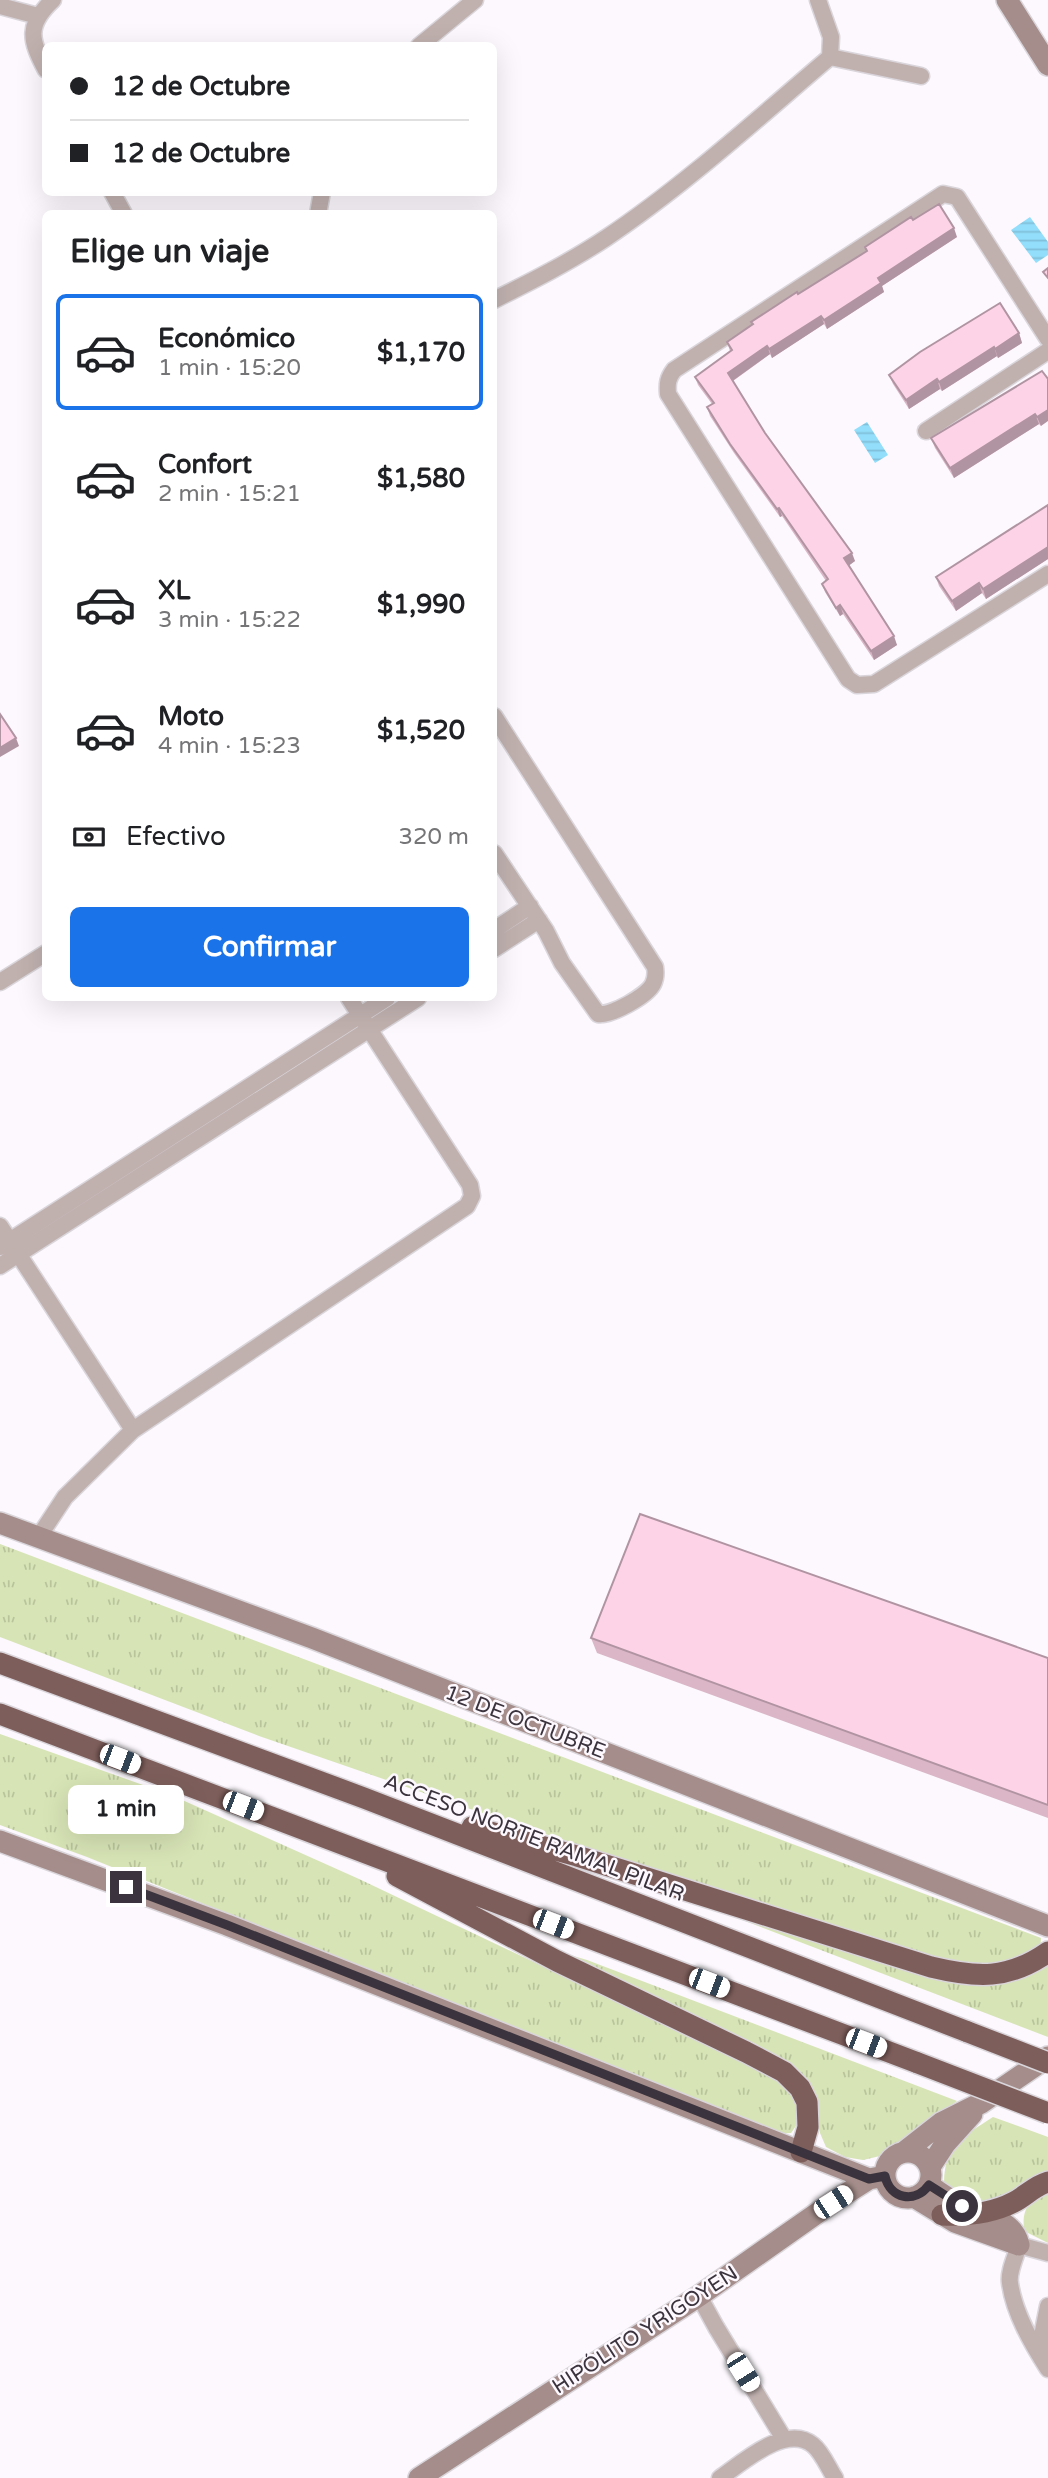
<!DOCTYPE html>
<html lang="es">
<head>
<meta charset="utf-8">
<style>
	body { margin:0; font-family:"Varela Round",sans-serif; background:#f6f6f6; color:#202124; height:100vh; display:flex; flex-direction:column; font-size:26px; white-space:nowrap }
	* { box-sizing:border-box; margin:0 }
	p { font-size:23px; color:#757577 }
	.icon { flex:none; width:38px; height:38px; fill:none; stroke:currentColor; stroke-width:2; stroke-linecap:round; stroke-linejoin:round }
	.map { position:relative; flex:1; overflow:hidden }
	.sheet { position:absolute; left:42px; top:210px; width:455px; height:791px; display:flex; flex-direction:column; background:#fff; border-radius:10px; box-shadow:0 7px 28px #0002 }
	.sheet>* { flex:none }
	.top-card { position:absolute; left:42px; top:42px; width:455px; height:154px; border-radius:10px; box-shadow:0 7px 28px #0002; display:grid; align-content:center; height:154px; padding:0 28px; background:#fff }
	.end { position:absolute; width:32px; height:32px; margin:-16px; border:9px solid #3b333d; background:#fff; box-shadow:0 0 0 4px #fff }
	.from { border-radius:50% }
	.bubble { position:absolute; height:49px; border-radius:10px; background:#fff; box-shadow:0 7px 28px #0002; font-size:23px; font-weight:800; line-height:49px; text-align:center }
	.car { position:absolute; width:21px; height:42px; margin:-21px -10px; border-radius:9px; box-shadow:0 0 5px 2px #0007; background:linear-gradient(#fff 24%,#345 0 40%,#fff 0 76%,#345 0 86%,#fff 0) }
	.top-card b { display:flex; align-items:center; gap:24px; height:66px; font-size:26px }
	.top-card b+b { border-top:2px solid #e0e0e0 }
	.top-card i { width:18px; height:18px; background:#202124 }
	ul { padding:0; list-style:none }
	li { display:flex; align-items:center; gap:21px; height:116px; margin:0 14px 10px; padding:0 14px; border:4px solid transparent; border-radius:10px }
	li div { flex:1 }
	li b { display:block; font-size:26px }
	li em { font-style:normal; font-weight:800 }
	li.active { border-color:#1a73e8 }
	li>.icon { width:63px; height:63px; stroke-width:1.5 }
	h2 { padding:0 28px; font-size:32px; line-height:84px }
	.pay { display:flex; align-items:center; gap:18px; height:77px; padding:0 28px; font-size:26px }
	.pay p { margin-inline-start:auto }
	.primary-button { display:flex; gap:14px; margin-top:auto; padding:14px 28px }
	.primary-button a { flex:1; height:80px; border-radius:10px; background:#1a73e8; color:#fff; font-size:28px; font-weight:800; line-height:80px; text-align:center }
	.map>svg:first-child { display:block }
</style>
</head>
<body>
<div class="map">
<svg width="1048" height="2478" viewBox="0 0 1048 2478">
	<defs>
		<pattern id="grass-tufts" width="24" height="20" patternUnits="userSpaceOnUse" patternTransform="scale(1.75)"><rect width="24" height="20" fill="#d7e4b5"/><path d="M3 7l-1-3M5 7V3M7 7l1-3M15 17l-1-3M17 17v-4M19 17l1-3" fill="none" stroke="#b9c49d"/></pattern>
		<pattern id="water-rules" width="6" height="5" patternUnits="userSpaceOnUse" patternTransform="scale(1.75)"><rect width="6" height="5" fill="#93defb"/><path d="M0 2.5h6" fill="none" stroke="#80bfd8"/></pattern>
	</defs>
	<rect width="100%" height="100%" fill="#fcf8fd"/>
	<path fill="url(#grass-tufts)" d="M 0,1544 L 1041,1938 L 1040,1951 L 1021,1960 L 966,1967 L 897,1947 L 502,1820 L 259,1736 L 0,1637 Z
		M 0,1734 L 171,1795 L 359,1879 L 770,2074 C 792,2091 812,2106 791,2133 L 775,2134 L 87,1857 L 0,1825 Z
		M 685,1898 L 947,1978 L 1048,1961 L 1048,2037 Z
		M 550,1949 L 587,1960 L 957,2101 L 880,2156 L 863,2160 L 845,2157 L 826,2147 L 820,2133 L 818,2112 L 811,2089 L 791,2067 L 756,2044 Z
		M 993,2117 L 1048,2137 L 1048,2172 C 1026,2178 1022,2189 1004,2198 C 990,2205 976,2205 960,2202 L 944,2183 C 945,2142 963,2137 993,2117 Z
		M 1048,2192 L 1048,2243 L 1024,2231 C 1022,2207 1028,2203 1048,2192 Z"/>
	<path fill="url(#water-rules)" d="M 1030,217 L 1048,242 L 1048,255 L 1036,263 L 1011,230 Z
		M 867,422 L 888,455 L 875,463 L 854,430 Z"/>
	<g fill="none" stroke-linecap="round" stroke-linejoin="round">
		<g stroke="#d9d5da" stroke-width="19">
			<path id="street" d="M 0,6 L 38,16
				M 419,46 L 475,0
				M 830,57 L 921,76
				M 46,70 C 30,40 26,25 53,0
				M 112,192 L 124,214
				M 318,214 L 322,192
				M 494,300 C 532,281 570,262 606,238 C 685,185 757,119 830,57 L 831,37 L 818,0
				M 1048,339 L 957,197 L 943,194 L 674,370 C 668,378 667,383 668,394 L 848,679 L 857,685 L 874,684 L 1048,574
				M 926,431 L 1048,351
				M 494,716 L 655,967 C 656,973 656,978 653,984 C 647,996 611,1016 598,1014 L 562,963 L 546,931 L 494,853
				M 494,930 L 530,906
				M 494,949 L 539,920
				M 0,982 L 46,953
				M 0,1226 L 133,1430
				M 0,1247 L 387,998
				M 0,1266 L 418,998
				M 38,1538 L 65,1497 L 133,1430 L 467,1206 L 472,1196 L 470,1185 L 349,998
				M 1048,2253 L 1019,2245 C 1016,2256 1008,2272 1010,2283 C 1014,2313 1032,2344 1048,2369
				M 699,2296 L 716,2327 L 784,2439
				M 1044,2358 L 1042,2336 L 1048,2306
				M 720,2478 C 742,2463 786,2423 813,2445 C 822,2452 829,2469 835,2478"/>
		</g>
		<g stroke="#d9d5da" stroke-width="24">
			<path id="secondary" d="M 1007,0 L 1048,65
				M 0,1523 L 312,1638 L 1048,1926
				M 0,1841 L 227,1925 L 869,2179
				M885 2175a23 23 0 1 1 46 0a23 23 0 1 1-46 0Z
				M 904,2152 L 941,2123 L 981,2103 L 1048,2057
				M 930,2167 L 945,2144 L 972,2114
				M 929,2185 C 940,2193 950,2200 962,2206 C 983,2216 1013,2218 1019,2245
				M 914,2197 L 955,2222 L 1019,2245
				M 419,2478 L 699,2296 L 833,2202 L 869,2179 L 885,2176"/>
		</g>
		<g stroke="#d9d5da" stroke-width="24">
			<path id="highway" d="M 0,1663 L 364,1798 L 968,2032
				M 0,1714 L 918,2063
				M 472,1827 L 577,1856 L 931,1967 C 977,1978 1008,1980 1048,1952
				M 397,1876 L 557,1961 L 746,2052 L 784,2072 L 800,2088 L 807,2102 L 808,2127 L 801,2152
				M 942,2215 C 966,2216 991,2214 1014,2202 C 1026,2196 1034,2186 1048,2182"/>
		</g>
		<use href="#street" stroke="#c0b1af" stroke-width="16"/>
		<use href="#secondary" stroke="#a48d8a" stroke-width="21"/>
		<use href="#highway" stroke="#7d5e5b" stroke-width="21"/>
		<g stroke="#d9d5da" stroke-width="24" stroke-linecap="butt">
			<path id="highway-bridge" d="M 968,2032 L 1048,2063
				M 918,2063 L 1048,2113"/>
		</g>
		<use href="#highway-bridge" stroke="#7d5e5b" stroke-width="21"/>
	</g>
	<path fill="#dab6c7" d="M 913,220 L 957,237 L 882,286 L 884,292 L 827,329 L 824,324 L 772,358 L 770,354 L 733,381 L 765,433 L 855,561 L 849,565 L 897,645 L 874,660 L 843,614 L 840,616 L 825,592 L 822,584 L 826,581 L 782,516 L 780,517 L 734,453 L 710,416 L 707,407 L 712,404 L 698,385 L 695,377 L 730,351 L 727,342 L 752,325 L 751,322 L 798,294 L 867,251 L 865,247 Z
		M 1019,333 L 1022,343 L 998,358 L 997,356 L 942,391 L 940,389 L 909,409 L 893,384 L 889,375 Z
		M 1042,371 L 1041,426 L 1039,424 L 954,478 L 935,448 L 931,438 Z
		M 1048,505 L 1048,559 L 986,599 L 982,593 L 956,611 L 939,586 L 936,577 Z
		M 591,1638 L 1048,1658 L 1048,1818 L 597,1653 Z"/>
	<path fill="#b194a2" d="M 954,228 L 957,237 L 882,286 L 884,292 L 827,329 L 824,320 L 878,278 Z
		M 821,316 L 824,324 L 772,358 L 769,349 Z
		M 1019,333 L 1022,343 L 998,358 L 995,349 Z
		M 767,346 L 770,354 L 731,382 L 728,373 Z
		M 994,347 L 997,356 L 942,391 L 939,382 Z
		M 937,379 L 940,389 L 909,409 L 906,400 Z
		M 1048,410 L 1048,421 L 1041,426 L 1037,417 Z
		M 1035,414 L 1039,424 L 954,478 L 950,468 Z
		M 779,508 L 782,516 L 780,517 L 777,509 Z
		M 1048,547 L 1048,559 L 986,599 L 983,589 Z
		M 852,553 L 855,561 L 847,567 L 844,558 Z
		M 979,583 L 982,593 L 956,611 L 952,601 Z
		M 840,605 L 843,614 L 840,616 L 836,608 Z
		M 894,636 L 897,645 L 874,660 L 871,651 Z
		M 16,738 L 19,746 L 0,757 L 0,748 Z"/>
	<path fill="#fdd4e7" stroke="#b194a2" stroke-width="2" d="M 939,204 L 954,228 L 878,278 L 881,283 L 824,320 L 821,316 L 769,349 L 767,346 L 728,373 L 765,433 L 852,553 L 844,558 L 894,636 L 871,651 L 840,605 L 836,608 L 822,584 L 828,579 L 779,508 L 777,509 L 730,444 L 707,407 L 714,403 L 695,377 L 732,350 L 727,342 L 753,324 L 751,322 L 797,292 L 798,294 L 867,251 L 865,247 L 911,217 L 913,220 Z
		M 1048,268 L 1048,278 L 1043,272 Z
		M 1000,303 L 1019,333 L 995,349 L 994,347 L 939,382 L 937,379 L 906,400 L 889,375 L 920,352 Z
		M 1042,371 L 1048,379 L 1048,410 L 1037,417 L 1035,414 L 950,468 L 931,438 Z
		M 1048,505 L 1048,547 L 983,589 L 979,583 L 952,601 L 936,577 Z
		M 0,714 L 16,738 L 0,748 Z
		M 640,1514 L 1048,1658 L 1048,1805 L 591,1638 Z"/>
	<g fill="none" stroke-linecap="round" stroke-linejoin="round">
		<path stroke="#3b333d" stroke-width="9" d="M 126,1887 L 227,1925 L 869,2179 L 885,2176 C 890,2199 915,2204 929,2185 L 962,2206"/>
	</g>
	<g text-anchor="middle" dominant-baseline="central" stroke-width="5" stroke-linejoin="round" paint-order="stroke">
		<g font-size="21" fill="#3b333d" stroke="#fcf8fd">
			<text transform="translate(525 1722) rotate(21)">12 DE OCTUBRE</text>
			<text transform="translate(534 1838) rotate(21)">ACCESO NORTE RAMAL PILAR</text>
			<text transform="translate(645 2330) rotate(-33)">HIPÓLITO YRIGOYEN</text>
		</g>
	</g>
</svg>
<i class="end from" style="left:962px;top:2206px"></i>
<i class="end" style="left:126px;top:1887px"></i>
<div class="bubble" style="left:68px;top:1785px;width:116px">1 min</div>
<i class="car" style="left:120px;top:1759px;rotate:111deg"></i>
<i class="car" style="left:243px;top:1806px;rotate:111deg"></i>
<i class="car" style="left:553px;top:1924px;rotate:111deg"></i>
<i class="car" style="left:709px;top:1983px;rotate:111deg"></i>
<i class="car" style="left:866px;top:2043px;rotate:111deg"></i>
<i class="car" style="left:833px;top:2202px;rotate:57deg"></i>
<i class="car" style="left:743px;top:2372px;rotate:148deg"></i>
<div class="top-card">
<b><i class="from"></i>12 de Octubre</b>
<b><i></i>12 de Octubre</b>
</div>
<section class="sheet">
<h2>Elige un viaje</h2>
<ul>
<li class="active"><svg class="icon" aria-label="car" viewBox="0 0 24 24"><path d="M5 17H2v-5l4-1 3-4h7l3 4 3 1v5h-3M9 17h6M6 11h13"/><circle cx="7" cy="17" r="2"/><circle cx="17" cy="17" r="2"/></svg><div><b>Económico</b><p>1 min · 15:20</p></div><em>$1,170</em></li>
<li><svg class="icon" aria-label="car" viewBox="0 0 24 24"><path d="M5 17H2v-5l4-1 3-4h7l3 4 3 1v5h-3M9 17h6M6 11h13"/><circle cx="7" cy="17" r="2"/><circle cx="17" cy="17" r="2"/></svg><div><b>Confort</b><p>2 min · 15:21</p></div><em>$1,580</em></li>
<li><svg class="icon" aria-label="car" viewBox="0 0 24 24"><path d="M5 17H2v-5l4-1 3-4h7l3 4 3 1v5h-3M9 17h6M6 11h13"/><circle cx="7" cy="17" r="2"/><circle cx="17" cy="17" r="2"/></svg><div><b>XL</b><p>3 min · 15:22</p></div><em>$1,990</em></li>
<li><svg class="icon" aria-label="car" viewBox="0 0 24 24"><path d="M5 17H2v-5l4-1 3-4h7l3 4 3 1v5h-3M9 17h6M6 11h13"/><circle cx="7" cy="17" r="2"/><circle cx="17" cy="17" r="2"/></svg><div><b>Moto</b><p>4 min · 15:23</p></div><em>$1,520</em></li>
</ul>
<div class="pay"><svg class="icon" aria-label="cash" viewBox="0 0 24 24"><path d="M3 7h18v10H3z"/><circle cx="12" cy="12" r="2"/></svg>Efectivo<p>320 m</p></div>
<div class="primary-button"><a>Confirmar</a></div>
</section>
</div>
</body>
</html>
